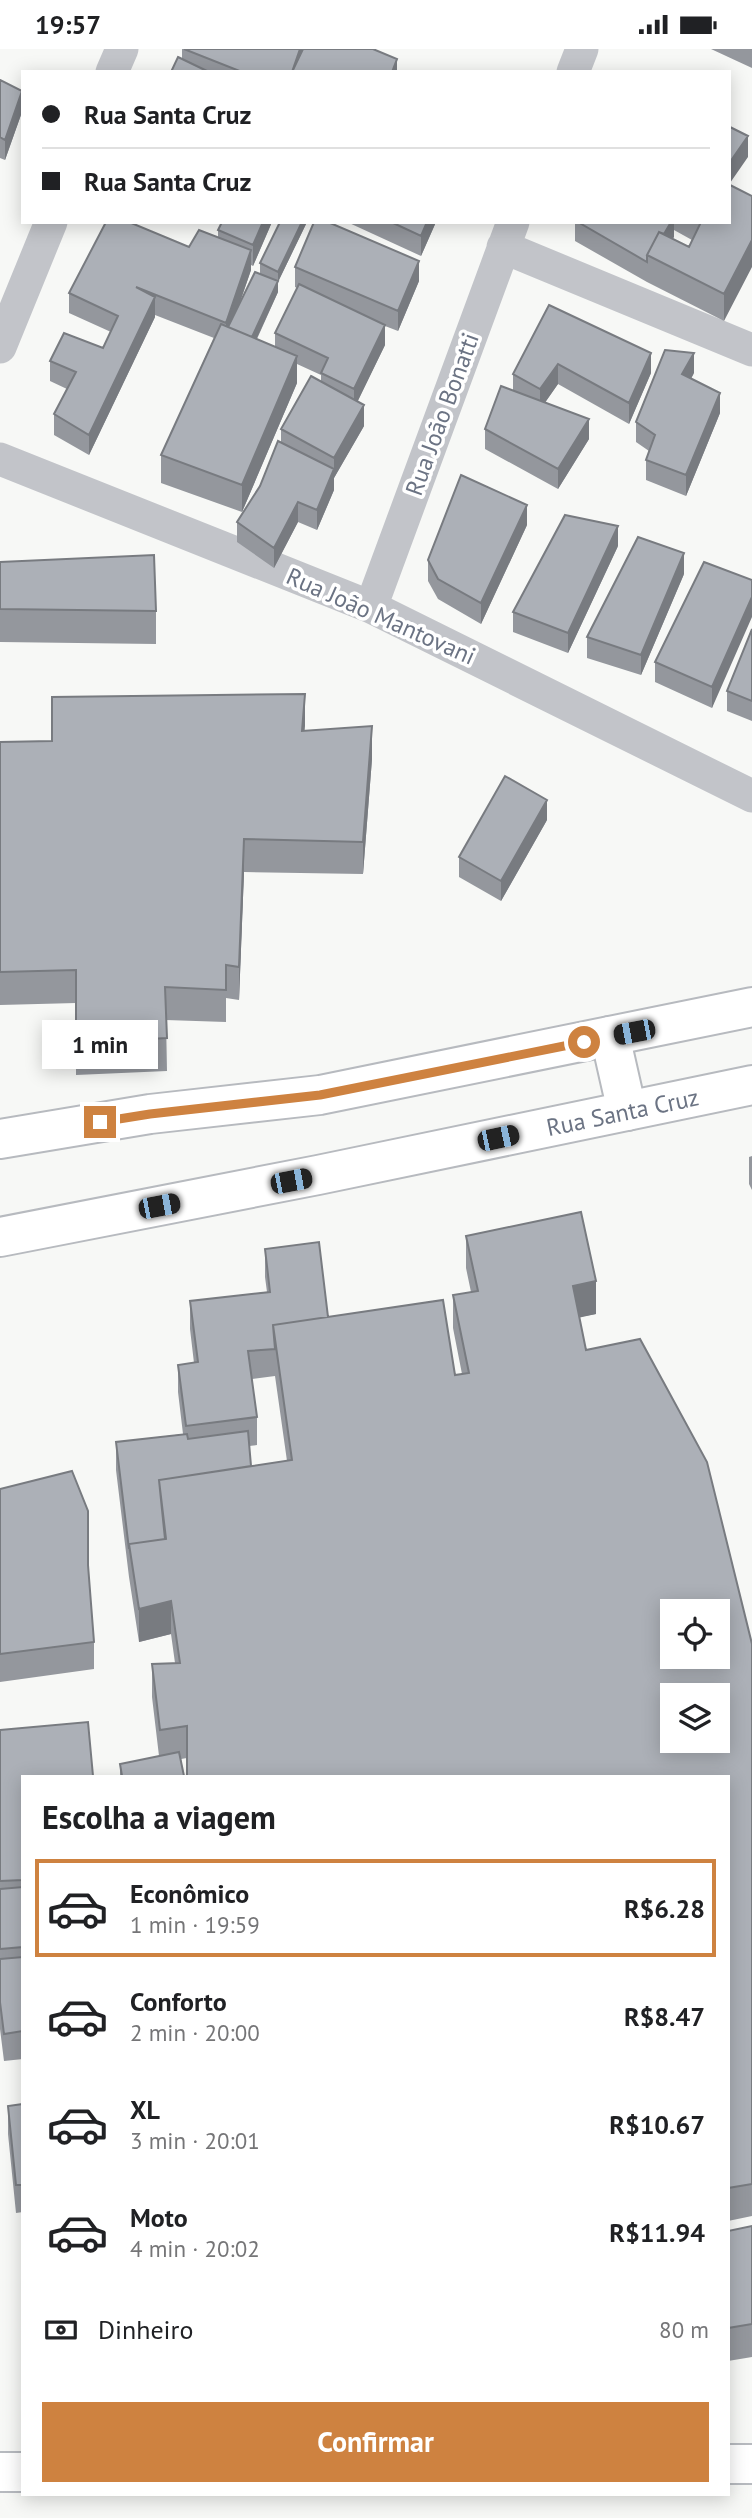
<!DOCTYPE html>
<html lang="pt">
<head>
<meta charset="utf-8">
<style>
	body { margin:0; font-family:"PT Sans",sans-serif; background:#f2f2f2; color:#202124; height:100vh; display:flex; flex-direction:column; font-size:26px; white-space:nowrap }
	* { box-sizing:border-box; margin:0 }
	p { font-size:23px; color:#757577 }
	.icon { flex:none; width:38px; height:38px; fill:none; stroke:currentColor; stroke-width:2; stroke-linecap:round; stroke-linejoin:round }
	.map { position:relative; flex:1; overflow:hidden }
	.drawer { position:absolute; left:21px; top:1726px; width:709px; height:721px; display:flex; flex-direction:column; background:#fff; border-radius:0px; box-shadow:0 4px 18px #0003 }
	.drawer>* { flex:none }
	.top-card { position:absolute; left:21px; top:21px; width:710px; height:154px; border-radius:0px; box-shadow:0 4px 18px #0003; display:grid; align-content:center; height:154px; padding:0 21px; background:#fff }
	.buttons { position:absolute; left:660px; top:1550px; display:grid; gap:14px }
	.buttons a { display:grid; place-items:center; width:70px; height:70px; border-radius:0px; background:#fff; box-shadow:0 4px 18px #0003; font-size:35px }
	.end { position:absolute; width:32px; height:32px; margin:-16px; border:9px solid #ce8240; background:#fff; box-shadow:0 0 0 4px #fff }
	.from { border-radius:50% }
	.bubble { position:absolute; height:49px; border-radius:0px; background:#fff; box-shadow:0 4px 18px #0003; font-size:23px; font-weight:700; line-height:49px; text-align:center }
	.car { position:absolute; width:21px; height:42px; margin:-21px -10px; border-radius:9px; box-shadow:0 0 5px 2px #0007; background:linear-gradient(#222 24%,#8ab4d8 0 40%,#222 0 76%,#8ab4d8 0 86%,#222 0) }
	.top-card b { display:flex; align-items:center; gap:24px; height:66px; font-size:26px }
	.top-card b+b { border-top:2px solid #e0e0e0 }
	.top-card i { width:18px; height:18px; background:#202124 }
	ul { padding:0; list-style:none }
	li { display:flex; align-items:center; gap:21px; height:98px; margin:0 14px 10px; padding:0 7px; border:4px solid transparent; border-radius:0px }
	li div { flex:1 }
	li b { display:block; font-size:26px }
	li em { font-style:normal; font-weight:700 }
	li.selected { border-color:#ce8240 }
	li>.icon { width:63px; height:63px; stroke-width:1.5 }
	h2 { padding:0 21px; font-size:32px; line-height:84px }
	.pay { display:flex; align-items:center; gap:18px; height:77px; padding:0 21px; font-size:26px }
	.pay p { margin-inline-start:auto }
	.button { display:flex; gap:14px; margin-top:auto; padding:14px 21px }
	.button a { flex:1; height:80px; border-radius:0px; background:#ce8240; color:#fff; font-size:28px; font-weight:700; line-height:80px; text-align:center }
	.status { display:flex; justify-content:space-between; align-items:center; height:49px; padding:0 35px; background:#fff; direction:ltr }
	.status svg { height:19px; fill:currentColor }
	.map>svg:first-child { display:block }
</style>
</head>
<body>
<div class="status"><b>19:57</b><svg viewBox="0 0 49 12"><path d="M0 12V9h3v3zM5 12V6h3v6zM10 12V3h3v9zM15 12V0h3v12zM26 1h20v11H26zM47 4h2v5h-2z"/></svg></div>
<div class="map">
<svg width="752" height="2469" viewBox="0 0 752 2469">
	<rect width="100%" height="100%" fill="#f7f8f6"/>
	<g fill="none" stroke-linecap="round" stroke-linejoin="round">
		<g stroke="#b7babf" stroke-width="42">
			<g id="secondary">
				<path d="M 610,987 L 627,1062"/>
				<path d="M 0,1090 L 150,1065 L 320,1046 L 752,958"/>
				<path id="s1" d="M 0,1188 L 318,1126 L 752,1036"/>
				<path d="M 728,2415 L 752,2415"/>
				<path d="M 0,2423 L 23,2423"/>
			</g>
		</g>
		<path stroke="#c2c4c9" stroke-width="33" d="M 112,23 L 122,0
			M 573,23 L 582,0
			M 503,198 L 752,301
			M 0,298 L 51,173
			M 0,410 L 371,558 L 752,747
			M 371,558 L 513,173"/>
		<use href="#secondary" stroke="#fff" stroke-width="38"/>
	</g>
	<path fill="#94979d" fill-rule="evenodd" d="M 182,0 L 373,0 L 397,23 L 171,23 L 182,10 Z
		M 711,0 L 752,0 L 752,19 Z
		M 0,31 L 22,63 L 5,111 L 0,109 Z
		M 222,173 L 272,173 L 253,217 L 251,216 L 251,221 L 240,253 L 260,224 L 260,214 L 280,173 L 307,173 L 278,233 L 278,243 L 257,290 L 275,298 L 275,284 L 297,239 L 295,238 L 295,218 L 419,232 L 398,282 L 385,277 L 385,296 L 357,353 L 364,377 L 334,429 L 334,441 L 317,481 L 298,473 L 274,519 L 237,493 L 237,473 L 260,437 L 281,394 L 281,380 L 321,333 L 321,326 L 297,315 L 297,334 L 242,463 L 161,434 L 161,406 L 214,289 L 155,266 L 155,268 L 89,406 L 54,386 L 54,365 L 67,340 L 50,332 L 50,312 L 103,299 L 111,283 L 69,264 L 69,244 L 189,198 L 218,188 L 218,181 Z
		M 347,173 L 436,173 L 421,207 Z
		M 575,173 L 730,173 L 724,272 L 647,233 L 575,192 ZM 674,181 L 692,191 L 689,198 L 673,190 Z
		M 549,256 L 651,324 L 629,375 L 558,335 L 545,353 L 589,390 L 558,440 L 485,400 L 485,380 L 513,341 L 513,325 Z
		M 694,324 L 691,330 L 720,364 L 686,447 L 646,431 L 646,411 L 649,402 L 636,393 L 636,373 Z
		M 527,476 L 481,575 L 438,550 L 428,532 L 428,511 Z
		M 618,497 L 568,604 L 513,583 L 513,563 Z
		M 0,513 L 156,562 L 156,595 L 0,593 Z
		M 684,525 L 641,626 L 587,609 L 587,588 Z
		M 752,531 L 712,659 L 655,633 L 655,613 Z
		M 752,580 L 752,672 L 727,662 L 727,642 Z
		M 305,681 L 372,710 L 363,825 L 244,823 L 239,951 L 226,949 L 226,973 L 166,971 L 167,1022 L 76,1026 L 76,954 L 0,956 L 0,693 L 52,692 Z
		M 547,771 L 501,852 L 459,828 L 459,808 Z
		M 752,1107 L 752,1141 L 749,1135 L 749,1108 Z
		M 466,1187 L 596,1265 L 579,1268 L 586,1301 L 752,1595 L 752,2167 L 728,2172 L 728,1727 L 187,1709 L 181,1710 L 184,1727 L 120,1727 L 120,1715 L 159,1707 L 152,1648 L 152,1615 L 175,1614 L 171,1585 L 139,1593 L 129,1528 L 116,1421 L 116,1393 L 183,1385 L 178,1343 L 178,1316 L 194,1314 L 190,1280 L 190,1252 L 267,1243 L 265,1228 L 265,1200 L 328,1268 L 455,1326 L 462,1325 L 453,1279 L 453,1246 L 471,1243 L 466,1219 ZM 275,1327 L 287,1412 L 251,1417 L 249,1397 L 257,1396 L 257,1368 L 252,1330 Z
		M 0,1440 L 88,1516 L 94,1593 L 94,1620 L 0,1633 Z
		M 0,1681 L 23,1727 L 23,2010 L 4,2012 L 0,1980 Z
		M 23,2055 L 23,2163 L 16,2164 L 8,2085 L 8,2057 Z
		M 752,2177 L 752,2308 L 728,2312 L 728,2182 Z"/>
	<path fill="#787b80" d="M 300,0 L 308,0 L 292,23 Z
		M 397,10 L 397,23 L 392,23 Z
		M 22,42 L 22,63 L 5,111 L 5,91 Z
		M 748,87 L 748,108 L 730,134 L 730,113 Z
		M 263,173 L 272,173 L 253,217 L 253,196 Z
		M 302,173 L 307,173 L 278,233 L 278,243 L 249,306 L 249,295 L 278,232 L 278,223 Z
		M 427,173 L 436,173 L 421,207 L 421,187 Z
		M 671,173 L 674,173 L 674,188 L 660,212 L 651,208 Z
		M 752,191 L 752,218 L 724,272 L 724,245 Z
		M 251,201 L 251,221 L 229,285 L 226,283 L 226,274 Z
		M 419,212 L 419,232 L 398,282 L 398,262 Z
		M 155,248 L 155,268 L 89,406 L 89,386 Z
		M 385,276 L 385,296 L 354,360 L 354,340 Z
		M 651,304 L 651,324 L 629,375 L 629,354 Z
		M 694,304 L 694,324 L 682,345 L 682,325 Z
		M 297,307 L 297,334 L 242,463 L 242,436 Z
		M 558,315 L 558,335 L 540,361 L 540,340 Z
		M 720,344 L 720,364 L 686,447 L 686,426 Z
		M 364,356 L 364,377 L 334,429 L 334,441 L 317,481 L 317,461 L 334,420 L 334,409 Z
		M 589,370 L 589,390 L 558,440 L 558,420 Z
		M 298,453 L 298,473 L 274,519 L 274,499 Z
		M 527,456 L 527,476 L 481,575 L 481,554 Z
		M 618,477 L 618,497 L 568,604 L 568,584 Z
		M 684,504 L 684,525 L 641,626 L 641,606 Z
		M 752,548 L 752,568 L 712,659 L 712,638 Z
		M 305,645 L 305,677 L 302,714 L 302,682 Z
		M 372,677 L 372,710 L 363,825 L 363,793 Z
		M 547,751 L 547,771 L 501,852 L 501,832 Z
		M 244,790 L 244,823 L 239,951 L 239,918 Z
		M 596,1232 L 596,1265 L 573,1270 L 573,1237 Z
		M 171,1552 L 171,1585 L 139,1593 L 139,1560 Z"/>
	<path fill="#acb0b7" stroke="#787b80" stroke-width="2" fill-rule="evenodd" d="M 184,0 L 300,0 L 292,23 L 242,23 Z
		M 303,0 L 373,0 L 397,10 L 392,23 L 292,23 Z
		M 178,8 L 209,23 L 171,23 Z
		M 0,31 L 22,42 L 5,91 L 0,88 Z
		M 730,78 L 748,87 L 730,113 Z
		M 730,136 L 752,147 L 752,191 L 724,245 L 647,206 L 659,183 L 689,198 L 701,173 L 730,173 Z
		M 106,173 L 129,173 L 189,198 L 199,181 L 251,201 L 226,274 L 136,238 L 155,248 L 89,386 L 54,365 L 76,323 L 50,312 L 64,284 L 103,299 L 118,267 L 69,244 Z
		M 222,173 L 263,173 L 253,196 L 218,181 Z
		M 280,173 L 302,173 L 278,223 L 260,214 Z
		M 314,173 L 328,173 L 419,212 L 398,262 L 295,218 Z
		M 391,173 L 427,173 L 421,187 Z
		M 578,173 L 671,173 L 664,185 L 659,183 L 647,206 L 647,213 Z
		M 255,223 L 278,232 L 252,288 L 228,278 Z
		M 299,235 L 385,276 L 354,340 L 321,324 L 328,309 L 275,284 Z
		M 549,256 L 651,304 L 629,354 L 558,315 L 540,340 L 513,325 Z
		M 221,275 L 297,307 L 242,436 L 161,406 Z
		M 665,301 L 694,304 L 682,325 L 720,344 L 686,426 L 646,411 L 655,386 L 636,373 Z
		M 311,327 L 364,356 L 334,409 L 281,380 Z
		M 501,337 L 589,370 L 558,420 L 485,380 Z
		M 278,392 L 334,420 L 317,461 L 298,453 L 274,499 L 237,473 L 260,437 Z
		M 461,426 L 527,456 L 481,554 L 438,530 L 428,511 Z
		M 565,466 L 618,477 L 568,584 L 513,563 Z
		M 638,488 L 684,504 L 641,606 L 587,588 Z
		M 154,506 L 156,562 L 0,560 L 0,513 Z
		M 704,513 L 752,531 L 752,548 L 712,638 L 655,613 Z
		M 752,580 L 752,652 L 727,642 Z
		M 305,645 L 302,682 L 372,677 L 363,793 L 244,790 L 239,918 L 226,916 L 226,941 L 165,938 L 167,989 L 76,994 L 76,921 L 0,923 L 0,693 L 52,692 L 52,648 Z
		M 505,727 L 547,751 L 501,832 L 459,808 Z
		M 581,1163 L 596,1232 L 573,1237 L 586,1301 L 640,1290 L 707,1413 L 752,1595 L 752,2135 L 728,2139 L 728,1727 L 187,1727 L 187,1677 L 160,1681 L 152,1615 L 180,1614 L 171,1552 L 139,1560 L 129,1495 L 166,1490 L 159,1431 L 292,1411 L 273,1276 L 443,1251 L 455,1326 L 469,1324 L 453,1246 L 478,1242 L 466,1187 ZM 672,1563 L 718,1563 L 718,1608 L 672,1608 ZM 672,1647 L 718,1647 L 718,1692 L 672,1692 Z
		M 319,1193 L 328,1268 L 273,1276 L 275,1300 L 248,1302 L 257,1368 L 186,1377 L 178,1316 L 198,1313 L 190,1252 L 270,1243 L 265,1200 Z
		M 248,1382 L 251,1417 L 159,1431 L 165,1490 L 129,1495 L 129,1500 L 116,1393 L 187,1385 L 188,1390 Z
		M 72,1422 L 88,1462 L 88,1516 L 94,1593 L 0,1605 L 0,1440 Z
		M 88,1673 L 93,1727 L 23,1727 L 23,1831 L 0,1832 L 0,1681 Z
		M 179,1703 L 184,1727 L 122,1727 L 120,1715 Z
		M 23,1838 L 23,1898 L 0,1900 L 0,1840 Z
		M 23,1908 L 23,1982 L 4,1985 L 0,1953 L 0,1910 Z
		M 23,2055 L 23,2136 L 16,2136 L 8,2057 Z
		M 752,2177 L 752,2275 L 728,2279 L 728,2182 Z"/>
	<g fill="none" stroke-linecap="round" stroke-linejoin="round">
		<path stroke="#ce8240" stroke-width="9" d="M 100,1073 L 150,1065 L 320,1046 L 584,993"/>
	</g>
	<g text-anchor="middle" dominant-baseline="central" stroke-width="7" stroke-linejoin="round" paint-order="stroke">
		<g font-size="24" fill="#6b7383" stroke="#fff">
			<text transform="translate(442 365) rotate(-70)">Rua João Bonatti</text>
			<text transform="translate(381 567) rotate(24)">Rua João Mantovani</text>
			<text stroke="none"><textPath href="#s1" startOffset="635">Rua Santa Cruz</textPath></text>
		</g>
	</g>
</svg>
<div class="buttons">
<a><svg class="icon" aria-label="locate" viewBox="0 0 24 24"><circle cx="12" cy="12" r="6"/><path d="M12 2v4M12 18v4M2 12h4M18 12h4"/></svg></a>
<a><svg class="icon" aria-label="layers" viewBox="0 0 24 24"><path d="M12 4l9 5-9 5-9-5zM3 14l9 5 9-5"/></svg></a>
</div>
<i class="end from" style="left:584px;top:993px"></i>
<i class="end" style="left:100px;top:1073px"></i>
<div class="bubble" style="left:42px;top:971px;width:116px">1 min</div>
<i class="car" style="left:634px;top:983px;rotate:259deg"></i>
<i class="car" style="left:498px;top:1089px;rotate:78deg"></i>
<i class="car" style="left:291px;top:1132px;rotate:79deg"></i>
<i class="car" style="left:159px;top:1157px;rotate:79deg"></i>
<div class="top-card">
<b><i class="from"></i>Rua Santa Cruz</b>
<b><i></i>Rua Santa Cruz</b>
</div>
<section class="drawer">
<h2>Escolha a viagem</h2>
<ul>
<li class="selected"><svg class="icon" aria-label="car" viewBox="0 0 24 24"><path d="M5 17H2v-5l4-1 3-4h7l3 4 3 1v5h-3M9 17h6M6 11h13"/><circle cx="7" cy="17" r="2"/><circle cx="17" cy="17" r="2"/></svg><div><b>Econômico</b><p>1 min · 19:59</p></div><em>R$6.28</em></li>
<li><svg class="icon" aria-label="car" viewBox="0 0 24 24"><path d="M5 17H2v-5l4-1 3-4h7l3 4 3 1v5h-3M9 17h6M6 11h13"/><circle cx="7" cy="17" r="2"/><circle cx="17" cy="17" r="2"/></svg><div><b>Conforto</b><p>2 min · 20:00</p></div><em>R$8.47</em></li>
<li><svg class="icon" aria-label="car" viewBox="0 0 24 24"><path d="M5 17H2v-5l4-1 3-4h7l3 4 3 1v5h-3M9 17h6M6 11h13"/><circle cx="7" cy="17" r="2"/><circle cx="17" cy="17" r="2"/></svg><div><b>XL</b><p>3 min · 20:01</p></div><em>R$10.67</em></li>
<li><svg class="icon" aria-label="car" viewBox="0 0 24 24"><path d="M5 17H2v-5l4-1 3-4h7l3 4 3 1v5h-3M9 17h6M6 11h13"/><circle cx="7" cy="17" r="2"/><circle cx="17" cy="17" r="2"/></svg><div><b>Moto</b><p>4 min · 20:02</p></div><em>R$11.94</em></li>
</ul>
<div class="pay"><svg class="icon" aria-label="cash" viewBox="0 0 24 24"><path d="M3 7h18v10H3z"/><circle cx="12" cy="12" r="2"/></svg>Dinheiro<p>80 m</p></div>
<div class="button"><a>Confirmar</a></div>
</section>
</div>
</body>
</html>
